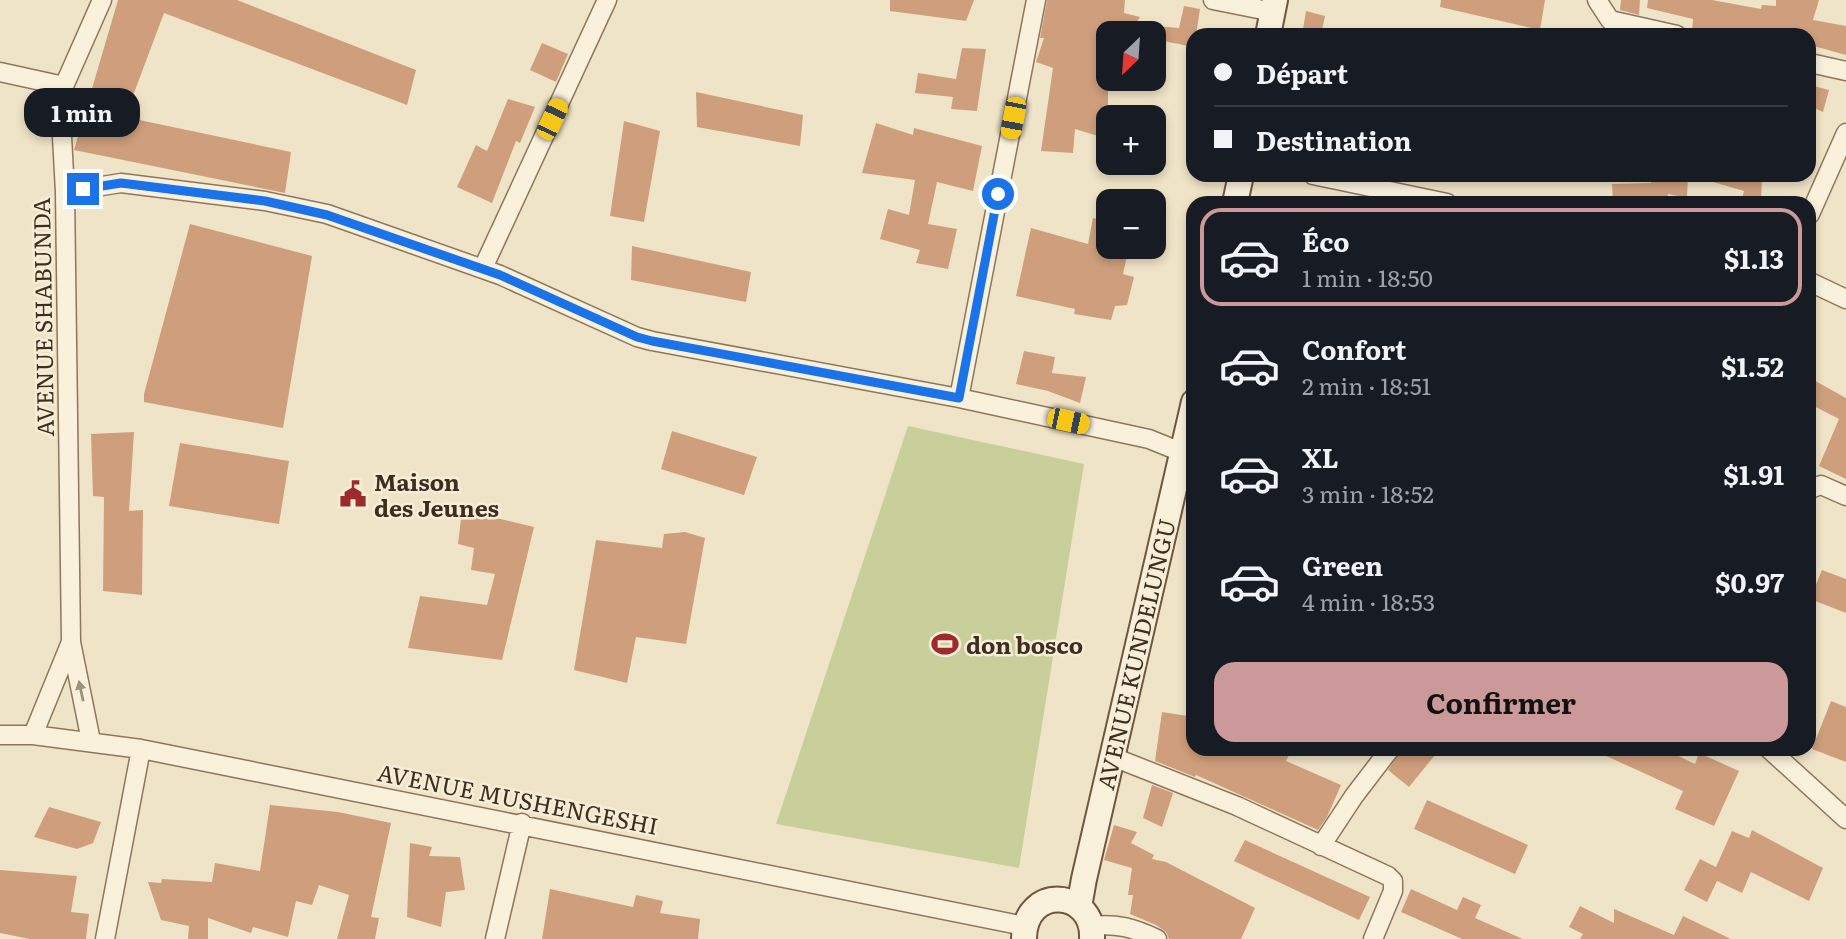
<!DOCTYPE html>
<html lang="fr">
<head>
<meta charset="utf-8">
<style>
	body { margin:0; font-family:Literata,serif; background:#242831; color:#f1f3f6; height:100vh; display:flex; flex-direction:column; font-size:26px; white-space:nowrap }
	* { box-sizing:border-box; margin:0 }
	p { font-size:23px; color:#9ea1a6 }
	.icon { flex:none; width:38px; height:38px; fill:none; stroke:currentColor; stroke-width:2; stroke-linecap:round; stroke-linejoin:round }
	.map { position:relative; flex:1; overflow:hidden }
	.details { position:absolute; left:1186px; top:196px; width:630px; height:560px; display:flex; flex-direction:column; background:#171b24; border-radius:21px; box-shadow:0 4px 10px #0003 }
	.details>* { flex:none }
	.banner { position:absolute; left:1186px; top:28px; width:630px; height:154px; border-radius:21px; box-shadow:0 4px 10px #0003; display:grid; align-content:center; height:154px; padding:0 28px; background:#171b24 }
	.needle { width:46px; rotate:205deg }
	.fabs { position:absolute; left:1096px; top:21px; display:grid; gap:14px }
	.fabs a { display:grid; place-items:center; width:70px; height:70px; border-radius:14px; background:#171b24; box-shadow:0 4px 10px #0003; font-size:35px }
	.end { position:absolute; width:32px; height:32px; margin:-16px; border:9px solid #1a73e8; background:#fff; box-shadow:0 0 0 4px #fff }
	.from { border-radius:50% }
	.bubble { position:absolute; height:49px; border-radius:21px; background:#171b24; box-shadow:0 4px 10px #0003; font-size:23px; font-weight:700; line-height:49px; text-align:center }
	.car { position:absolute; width:21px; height:42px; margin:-21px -10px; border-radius:9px; box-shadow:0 0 5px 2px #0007; background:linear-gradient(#f5c518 24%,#345 0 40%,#f5c518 0 76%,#345 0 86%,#f5c518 0) }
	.banner b { display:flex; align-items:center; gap:24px; height:66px; font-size:26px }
	.banner b+b { border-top:2px solid #363941 }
	.banner i { width:18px; height:18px; background:#f1f3f6 }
	ul { padding:12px 0 0; list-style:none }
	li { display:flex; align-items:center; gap:21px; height:98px; margin:0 14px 10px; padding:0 14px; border:4px solid transparent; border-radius:21px }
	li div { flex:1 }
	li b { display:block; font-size:26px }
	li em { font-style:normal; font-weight:700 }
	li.on { border-color:#cc999b }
	li>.icon { width:63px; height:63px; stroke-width:1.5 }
	.cta { display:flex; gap:14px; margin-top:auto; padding:14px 28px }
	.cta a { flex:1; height:80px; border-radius:21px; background:#cc999b; color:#111; font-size:28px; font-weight:700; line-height:80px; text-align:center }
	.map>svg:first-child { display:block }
</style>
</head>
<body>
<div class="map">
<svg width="1846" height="939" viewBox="0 0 1846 939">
	<rect width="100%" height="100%" fill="#f0e4c8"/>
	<path fill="#c9cf9b" d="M 908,426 L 1084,464 L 1019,868 L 776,824 Z"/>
	<path fill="#cf9f7d" d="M 118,0 L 237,0 L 416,70 L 407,105 L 164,13 L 125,117 L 291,152 L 285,193 L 74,150 Z
		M 890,0 L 974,0 L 966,21 L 890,11 Z
		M 1047,0 L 1125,0 L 1124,13 L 1140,17 L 1130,33 L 1108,33 L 1108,117 L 1101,117 L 1098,136 L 1075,129 L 1073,153 L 1041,151 L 1053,68 L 1036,62 L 1044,38 L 1040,38 Z
		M 1441,0 L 1545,0 L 1540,30 L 1440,7 Z
		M 1621,0 L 1640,0 L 1639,15 L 1620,10 Z
		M 1648,0 L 1712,0 L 1761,9 L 1762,5 L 1776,6 L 1776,0 L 1819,0 L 1813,20 L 1846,26 L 1846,55 L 1810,45 L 1810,35 L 1713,35 L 1692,31 L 1693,19 L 1647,8 Z
		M 1184,6 L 1200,9 L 1196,35 L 1194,35 L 1194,47 L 1153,39 L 1153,33 L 1144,33 L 1145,25 L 1179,28 Z
		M 1306,11 L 1325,16 L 1321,35 L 1302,35 Z
		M 542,43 L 568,54 L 556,82 L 530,70 Z
		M 962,48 L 986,49 L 977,111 L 951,109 L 953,97 L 915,93 L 918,73 L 956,79 Z
		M 1810,85 L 1829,90 L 1823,112 L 1810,106 Z
		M 696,92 L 803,115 L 800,146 L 697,127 Z
		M 508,99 L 535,107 L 520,143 L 516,141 L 492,203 L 457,187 L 476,145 L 487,151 Z
		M 624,121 L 660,131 L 644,222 L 610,216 Z
		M 876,123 L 913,135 L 914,128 L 982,146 L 973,191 L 937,182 L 928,224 L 957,229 L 948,269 L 916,263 L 920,250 L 880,239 L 888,209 L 909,215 L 915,180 L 862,173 Z
		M 1652,175 L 1688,175 L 1687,198 L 1668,194 L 1667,203 L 1613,203 L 1612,184 L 1651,183 Z
		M 1706,175 L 1762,175 L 1761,203 L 1741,203 L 1744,191 L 1706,180 Z
		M 1093,218 L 1108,221 L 1108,247 L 1129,247 L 1123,274 L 1134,277 L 1127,305 L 1115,306 L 1111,320 L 1074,314 L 1075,309 L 1016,296 L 1031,228 L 1088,244 Z
		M 190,224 L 312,256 L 283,428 L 144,402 L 144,394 Z
		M 632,246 L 751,272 L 746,302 L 631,280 Z
		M 1024,351 L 1055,357 L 1052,373 L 1086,377 L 1080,403 L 1048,391 L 1016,384 Z
		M 1810,378 L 1846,398 L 1846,479 L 1819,466 L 1839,419 L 1810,404 Z
		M 672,431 L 757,457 L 744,495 L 661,469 Z
		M 134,432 L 129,511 L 143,510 L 142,595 L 103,591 L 104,497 L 93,496 L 91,434 Z
		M 180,443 L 289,461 L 279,524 L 169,506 Z
		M 462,510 L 534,527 L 502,660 L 408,648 L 420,596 L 487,605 L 495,574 L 471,570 L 474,548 L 458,544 Z
		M 685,532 L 705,538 L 686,644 L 636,637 L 627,683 L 574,670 L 596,540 L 662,548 L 664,534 Z
		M 1822,570 L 1846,579 L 1846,613 L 1810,599 Z
		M 1831,701 L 1846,707 L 1846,762 L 1812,749 Z
		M 1162,712 L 1194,717 L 1194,749 L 1292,749 L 1286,761 L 1341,785 L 1327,817 L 1318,830 L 1196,775 L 1195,777 L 1155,761 Z
		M 1402,749 L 1440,749 L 1409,787 L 1388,770 Z
		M 1591,749 L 1664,749 L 1695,764 L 1699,753 L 1739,771 L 1714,826 L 1675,809 L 1683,791 Z
		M 1152,785 L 1173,793 L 1162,827 L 1143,818 Z
		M 1427,800 L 1528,845 L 1515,874 L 1414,829 Z
		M 270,805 L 338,812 L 391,823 L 371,917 L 379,918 L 375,939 L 337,939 L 349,895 L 319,885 L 312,905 L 296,901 L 288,937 L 253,927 L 251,933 L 208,918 L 208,939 L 188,939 L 189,926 L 161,920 L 148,882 L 161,883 L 162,879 L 212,882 L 215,863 L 260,871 Z
		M 49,807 L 101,822 L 93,843 L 77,849 L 34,837 Z
		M 1114,825 L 1137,832 L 1131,843 L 1154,855 L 1152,859 L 1166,862 L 1255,908 L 1241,939 L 1169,939 L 1166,932 L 1156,925 L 1130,914 L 1133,895 L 1128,895 L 1132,868 L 1104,860 Z
		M 1752,830 L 1823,868 L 1809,901 L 1751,872 L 1742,893 L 1717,881 L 1707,902 L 1684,890 L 1700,859 L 1716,867 L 1732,831 L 1749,838 Z
		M 1245,840 L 1370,897 L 1359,920 L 1234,861 Z
		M 410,843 L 432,847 L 429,856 L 460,857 L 465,890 L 446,892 L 441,927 L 407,917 Z
		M 0,870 L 77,876 L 71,912 L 89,914 L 86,939 L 30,939 L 0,933 Z
		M 550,889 L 633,907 L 636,895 L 663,901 L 660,913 L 700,919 L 698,939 L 542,939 Z
		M 1411,889 L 1457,910 L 1463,897 L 1481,905 L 1475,918 L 1523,939 L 1462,939 L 1401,912 Z
		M 1580,906 L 1614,923 L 1614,909 L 1674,935 L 1683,916 L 1731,939 L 1580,939 L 1583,934 L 1569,927 Z"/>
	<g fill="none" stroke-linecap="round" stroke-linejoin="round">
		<g stroke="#8d765c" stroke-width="21">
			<path id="street" d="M 1213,0 L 1273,12
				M 1597,0 L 1610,20 L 1677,35
				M 1810,63 L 1846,71
				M 0,72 L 64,86
				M 1313,175 L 1447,203
				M 65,192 L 121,183 L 265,201 L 327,214 L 500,275 L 637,337 L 652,341 L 959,398 L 1149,439 L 1181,452 L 1194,469
				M 1810,214 L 1846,133
				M 483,268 L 607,0
				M 1810,282 L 1846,299
				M 959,398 L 1036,0
				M 1810,489 L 1821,485 L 1846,496
				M 0,735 L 33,735 L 141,749 L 1024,926
				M 33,735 L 71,642
				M 91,741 L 71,642 L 65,192 L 61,118 L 64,86 L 102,0
				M 1769,749 L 1846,819
				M 1113,757 L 1237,806 L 1388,876 L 1393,881 L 1393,891 L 1373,939
				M 1321,846 L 1354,796 L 1390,749
				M 1091,926 C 1117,923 1134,928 1157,939
				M 105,939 L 141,749
				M 495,939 L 522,823"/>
		</g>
		<g stroke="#6f573f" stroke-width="28">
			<path id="secondary" d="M 1268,35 L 1275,0
				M 1235,203 L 1241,175
				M 1079,907 L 1084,879 L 1194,402
				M 1024,939 C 1024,884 1095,889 1092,939"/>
		</g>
		<use href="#street" stroke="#faf1dc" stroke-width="18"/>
		<use href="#secondary" stroke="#faf1dc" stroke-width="24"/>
	</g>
	<defs><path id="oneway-solid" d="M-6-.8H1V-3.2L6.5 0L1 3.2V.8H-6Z" transform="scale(1.75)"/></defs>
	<use fill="#9c907e" href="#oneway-solid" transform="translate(81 691) rotate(-102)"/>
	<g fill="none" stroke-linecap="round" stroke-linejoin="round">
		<path stroke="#1a73e8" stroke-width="9" d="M 83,189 L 121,183 L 265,201 L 327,215 L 500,275 L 637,337 L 652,341 L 959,398 L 998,194"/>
	</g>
	<defs>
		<g id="civic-bare" transform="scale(2.1)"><path d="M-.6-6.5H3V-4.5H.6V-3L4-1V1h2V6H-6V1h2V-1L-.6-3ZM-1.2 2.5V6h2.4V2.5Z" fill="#9e2a2b" stroke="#f7eed8" stroke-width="2.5" paint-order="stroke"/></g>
		<g id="stadium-bare" transform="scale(2.1)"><path d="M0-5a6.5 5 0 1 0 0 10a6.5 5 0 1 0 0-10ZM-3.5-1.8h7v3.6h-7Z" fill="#9e2a2b" stroke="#f7eed8" stroke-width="2.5" paint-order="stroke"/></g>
	</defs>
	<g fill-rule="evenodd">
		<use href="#civic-bare" x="353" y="494"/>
		<use href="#stadium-bare" x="945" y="644"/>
	</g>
	<g text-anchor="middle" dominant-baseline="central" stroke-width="5" stroke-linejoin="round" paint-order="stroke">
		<g font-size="23" fill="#3d2e20" stroke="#f7eed8">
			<text transform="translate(42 317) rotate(-91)">AVENUE SHABUNDA</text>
			<text transform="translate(1135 654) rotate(-77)">AVENUE KUNDELUNGU</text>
			<text transform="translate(518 798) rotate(11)">AVENUE MUSHENGESHI</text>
		</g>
		<g font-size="23" font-weight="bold" fill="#3d2e20" stroke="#f7eed8" text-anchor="start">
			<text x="374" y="481">Maison<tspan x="374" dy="26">des Jeunes</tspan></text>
			<text x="966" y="644">don bosco</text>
		</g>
	</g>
</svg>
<div class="fabs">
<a><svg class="needle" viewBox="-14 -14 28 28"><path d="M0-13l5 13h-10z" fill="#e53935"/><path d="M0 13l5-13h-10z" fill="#9ea1a6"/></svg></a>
<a>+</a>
<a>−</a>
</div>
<i class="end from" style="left:998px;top:194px"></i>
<i class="end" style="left:83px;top:189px"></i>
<div class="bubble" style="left:24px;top:88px;width:116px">1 min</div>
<i class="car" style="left:1013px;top:118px;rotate:191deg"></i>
<i class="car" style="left:552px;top:119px;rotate:25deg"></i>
<i class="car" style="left:1068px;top:421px;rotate:102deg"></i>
<div class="banner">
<b><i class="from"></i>Départ</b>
<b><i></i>Destination</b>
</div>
<section class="details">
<ul>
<li class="on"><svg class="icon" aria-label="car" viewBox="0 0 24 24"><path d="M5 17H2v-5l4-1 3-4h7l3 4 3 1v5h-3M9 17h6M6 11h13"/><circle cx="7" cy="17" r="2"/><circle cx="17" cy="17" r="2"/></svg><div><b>Éco</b><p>1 min · 18:50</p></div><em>$1.13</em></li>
<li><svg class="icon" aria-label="car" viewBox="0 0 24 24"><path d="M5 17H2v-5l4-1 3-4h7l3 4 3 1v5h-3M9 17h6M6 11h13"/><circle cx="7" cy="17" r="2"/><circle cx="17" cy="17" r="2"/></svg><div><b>Confort</b><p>2 min · 18:51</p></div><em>$1.52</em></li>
<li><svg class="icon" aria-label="car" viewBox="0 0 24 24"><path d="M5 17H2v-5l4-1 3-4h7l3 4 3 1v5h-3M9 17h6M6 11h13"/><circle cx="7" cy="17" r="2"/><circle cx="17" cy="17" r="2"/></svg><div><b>XL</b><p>3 min · 18:52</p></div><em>$1.91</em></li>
<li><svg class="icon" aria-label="car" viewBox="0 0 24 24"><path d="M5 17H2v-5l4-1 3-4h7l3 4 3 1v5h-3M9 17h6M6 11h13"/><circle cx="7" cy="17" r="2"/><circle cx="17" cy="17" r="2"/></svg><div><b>Green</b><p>4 min · 18:53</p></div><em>$0.97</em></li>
</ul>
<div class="cta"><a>Confirmer</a></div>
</section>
</div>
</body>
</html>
